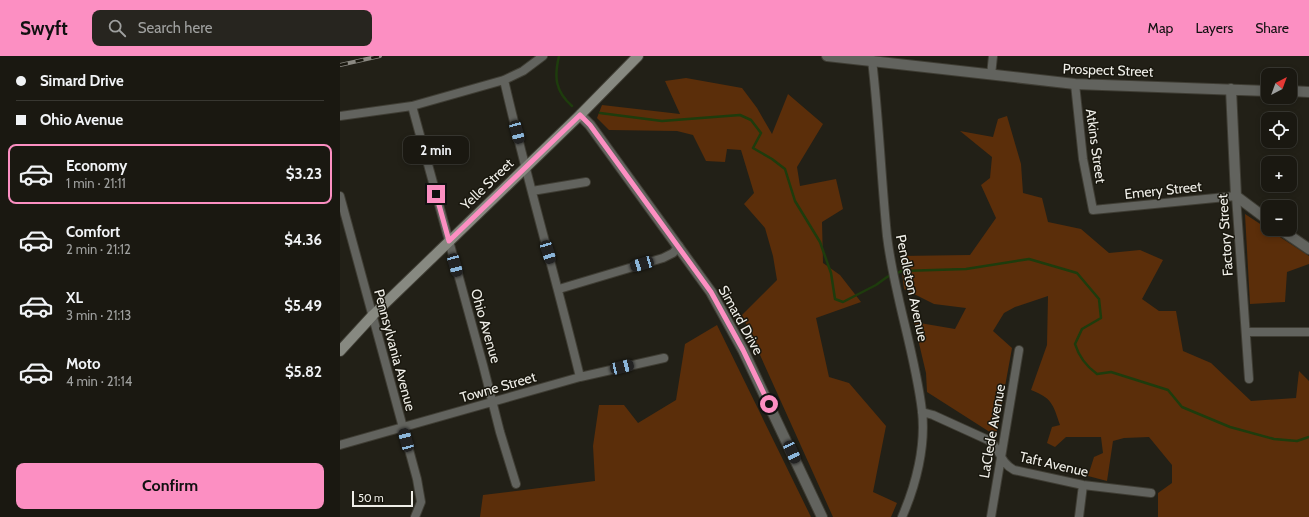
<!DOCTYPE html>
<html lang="en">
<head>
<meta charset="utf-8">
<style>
	body { margin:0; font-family:Cabin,sans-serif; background:#27251f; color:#f1f3f6; height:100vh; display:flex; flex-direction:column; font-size:15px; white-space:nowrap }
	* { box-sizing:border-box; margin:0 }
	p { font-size:13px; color:#9fa09f }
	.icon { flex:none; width:22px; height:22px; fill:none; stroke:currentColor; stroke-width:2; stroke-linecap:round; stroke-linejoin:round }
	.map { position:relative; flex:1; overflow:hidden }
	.sheet { display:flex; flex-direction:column; background:#1a1811; width:340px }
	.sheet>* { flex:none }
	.guide { display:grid; align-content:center; height:88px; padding:0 16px; background:#1a1811 }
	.needle { width:26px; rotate:41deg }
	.controls { position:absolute; left:921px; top:12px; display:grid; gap:8px }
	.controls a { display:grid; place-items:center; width:36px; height:36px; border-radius:8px; background:#1a1811; box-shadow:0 2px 6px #0003,0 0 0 1px #383731; font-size:20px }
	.scale { position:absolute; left:12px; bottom:10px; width:61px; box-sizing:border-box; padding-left:4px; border:2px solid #efeee8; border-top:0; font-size:11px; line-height:14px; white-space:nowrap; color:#efeee8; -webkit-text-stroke:3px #19170e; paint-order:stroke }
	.end { position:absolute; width:18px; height:18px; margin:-9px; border:5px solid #fc8fc2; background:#111; box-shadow:0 0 0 2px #111 }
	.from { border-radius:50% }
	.bubble { position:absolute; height:28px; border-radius:8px; background:#1a1811; box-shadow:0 2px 6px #0003,0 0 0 1px #383731; font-size:13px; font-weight:700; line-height:28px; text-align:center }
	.car { position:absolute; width:12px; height:24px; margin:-12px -6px; border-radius:5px; box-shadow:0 0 3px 1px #0007; background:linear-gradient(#222 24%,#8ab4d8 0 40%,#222 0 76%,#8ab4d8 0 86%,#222 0) }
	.guide b { display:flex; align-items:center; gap:14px; height:38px; font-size:15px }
	.guide b+b { border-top:1px solid #383731 }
	.guide i { width:10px; height:10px; background:#f1f3f6 }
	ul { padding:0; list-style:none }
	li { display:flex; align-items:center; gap:12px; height:60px; margin:0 8px 6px; padding:0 8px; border:2px solid transparent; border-radius:8px }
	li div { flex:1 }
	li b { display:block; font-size:15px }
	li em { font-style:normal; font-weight:700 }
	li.current { border-color:#fc8fc2 }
	li>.icon { width:36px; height:36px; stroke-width:1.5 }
	.action { display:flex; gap:8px; margin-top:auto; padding:8px 16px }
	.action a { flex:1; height:46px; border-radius:8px; background:#fc8fc2; color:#111; font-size:16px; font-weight:700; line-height:46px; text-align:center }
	header { display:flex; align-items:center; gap:24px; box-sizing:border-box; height:56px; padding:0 20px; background:#fc8fc2; color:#111 }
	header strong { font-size:19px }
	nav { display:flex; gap:22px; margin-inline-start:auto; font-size:14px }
	.search { width:280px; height:36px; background:#27251f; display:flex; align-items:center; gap:10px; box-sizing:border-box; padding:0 14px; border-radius:8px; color:#9fa09f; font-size:15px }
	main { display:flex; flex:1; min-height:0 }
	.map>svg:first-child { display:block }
</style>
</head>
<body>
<header>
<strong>Swyft</strong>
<div class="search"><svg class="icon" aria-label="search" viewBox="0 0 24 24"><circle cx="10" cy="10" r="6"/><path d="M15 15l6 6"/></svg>Search here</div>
<nav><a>Map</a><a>Layers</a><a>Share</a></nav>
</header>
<main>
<section class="sheet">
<div class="guide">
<b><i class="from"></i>Simard Drive</b>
<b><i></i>Ohio Avenue</b>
</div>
<ul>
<li class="current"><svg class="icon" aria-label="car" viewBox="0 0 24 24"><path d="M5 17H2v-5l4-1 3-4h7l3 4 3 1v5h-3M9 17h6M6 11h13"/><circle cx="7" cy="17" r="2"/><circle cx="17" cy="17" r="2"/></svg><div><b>Economy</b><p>1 min · 21:11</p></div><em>$3.23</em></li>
<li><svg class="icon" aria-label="car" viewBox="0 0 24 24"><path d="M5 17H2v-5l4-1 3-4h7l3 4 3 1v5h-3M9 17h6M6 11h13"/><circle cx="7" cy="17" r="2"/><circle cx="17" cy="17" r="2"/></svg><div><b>Comfort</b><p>2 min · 21:12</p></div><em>$4.36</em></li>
<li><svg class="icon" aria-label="car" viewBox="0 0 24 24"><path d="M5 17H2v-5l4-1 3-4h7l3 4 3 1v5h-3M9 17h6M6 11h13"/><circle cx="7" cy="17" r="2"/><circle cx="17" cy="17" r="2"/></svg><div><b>XL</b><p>3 min · 21:13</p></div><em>$5.49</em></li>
<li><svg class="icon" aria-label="car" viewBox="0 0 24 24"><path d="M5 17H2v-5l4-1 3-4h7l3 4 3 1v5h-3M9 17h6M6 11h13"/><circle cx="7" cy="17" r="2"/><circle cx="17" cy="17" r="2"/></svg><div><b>Moto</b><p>4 min · 21:14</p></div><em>$5.82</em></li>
</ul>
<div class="action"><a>Confirm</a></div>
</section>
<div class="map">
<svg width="969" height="461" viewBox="0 0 969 461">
	<rect width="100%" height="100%" fill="#222017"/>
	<path fill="#5b2e0a" d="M 346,22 L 402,32 L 417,52 L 432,78 L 448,38 L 483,68 L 457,111 L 460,130 L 496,123 L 503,153 L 482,166 L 483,207 L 500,219 L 521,246 L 476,262 L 489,321 L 509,327 L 546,370 L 533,436 L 557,447 L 551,461 L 493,461 L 402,259 L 437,224 L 433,200 L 425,172 L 404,148 L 414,137 L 401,94 L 387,93 L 385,106 L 366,105 L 353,79 L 337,75 L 269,74 L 257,62 L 262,49 L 340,58 L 325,25 Z
		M 667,60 L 681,108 L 683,137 L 702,142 L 708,166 L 741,173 L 769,197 L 800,194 L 823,204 L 802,243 L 819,255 L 836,255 L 843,295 L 871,307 L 911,345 L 956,342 L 959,315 L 969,325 L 969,461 L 818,461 L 818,437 L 832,427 L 832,409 L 809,381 L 784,382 L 773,385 L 767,425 L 748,420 L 754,401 L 763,397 L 761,381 L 726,381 L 715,391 L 707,387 L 712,371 L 720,369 C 713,348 712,342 691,334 L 707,289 L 708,240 L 675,251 L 664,257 L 653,275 L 672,292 L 656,380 L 587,336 L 586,317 L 574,266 L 615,273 L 626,252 L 594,248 L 564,233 L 560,200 L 630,199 L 656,162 L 641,129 L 650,122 L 652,101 L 620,75 L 653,81 L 658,63 Z
		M 905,158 L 969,200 L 969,208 L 947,216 L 945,246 L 910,248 Z
		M 377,269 L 471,461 L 140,461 L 143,439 L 255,425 L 253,390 L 259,349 L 284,349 L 298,367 L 336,344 L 345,288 Z"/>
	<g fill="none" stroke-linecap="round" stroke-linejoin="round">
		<path stroke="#1e3c0d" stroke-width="2.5" d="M 219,0 C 214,21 215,35 232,50
			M 260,57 L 322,65 L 400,59 L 411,64 L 421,77 L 413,92 L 432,103 L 445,113 L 455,145 L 480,186 L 491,217 L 495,243 L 503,246 L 536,229 L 547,221 L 562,215 L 626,213 L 689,203 L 737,217 L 759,243 L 761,262 L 742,273 L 735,288 C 739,301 746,310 757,318 L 771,316 L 828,334 L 842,351 L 890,371 L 934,383 L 957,385 L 969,381"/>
		<g stroke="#3f3d34" stroke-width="10">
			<path id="minor" d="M 532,4 C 539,63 541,121 547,180 C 554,239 575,296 582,355 C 586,390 576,429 562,461
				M 651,19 L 653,0
				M 164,24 C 187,124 216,222 240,321
				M 735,28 L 743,103 L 753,154 L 896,140 L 909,323
				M 72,50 L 143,309 L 160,376 L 176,428
				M 0,60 L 72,50 L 164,24 L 183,15 L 203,0
				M 192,135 L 246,126
				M 0,140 L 77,423 L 81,446 L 75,461
				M 219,233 L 323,202 L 333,197 L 339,190
				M 907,276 L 969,276
				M 582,356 L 593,359 L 648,384 C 661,392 658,405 674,414 L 743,429 L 811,437
				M 0,389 L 240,321 L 324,302
				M 651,461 L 679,294
				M 739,461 L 743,429"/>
		</g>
		<g stroke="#3f3d34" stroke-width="12">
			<path id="tertiary" d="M 487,0 L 735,28 L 928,35
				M 891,33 L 896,140 L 928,164
				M 950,35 L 969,36
				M 240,59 L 250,69 L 371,236 L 403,294 L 482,461
				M 940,173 L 969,193"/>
		</g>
		<g stroke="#3f3d34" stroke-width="12">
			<path id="secondary" d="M 0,295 L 33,259 L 240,59 L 298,0"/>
		</g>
		<use href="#minor" stroke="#62635e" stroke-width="8"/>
		<use href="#tertiary" stroke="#62635e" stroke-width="10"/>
		<use href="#secondary" stroke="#878981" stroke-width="10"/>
		<g stroke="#8b8982" stroke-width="4">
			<path id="rail" d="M 0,9 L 40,0"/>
		</g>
		<use href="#rail" stroke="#19170e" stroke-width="2.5" stroke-dasharray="8" stroke-linecap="butt"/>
	</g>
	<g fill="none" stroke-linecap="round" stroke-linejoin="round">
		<path stroke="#fc8fc2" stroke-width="5" d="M 96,138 L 109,185 L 240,59 L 250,69 L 371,236 L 403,294 L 429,348"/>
	</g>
	<g text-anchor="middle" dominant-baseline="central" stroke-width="3" stroke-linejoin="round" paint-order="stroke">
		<g font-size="14" fill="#efeee8" stroke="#19170e">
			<text transform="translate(768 14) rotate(2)">Prospect Street</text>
			<text transform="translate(756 90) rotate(82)">Atkins Street</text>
			<text transform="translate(147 128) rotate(-44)">Yelle Street</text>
			<text transform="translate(823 134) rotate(-6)">Emery Street</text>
			<text transform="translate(885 179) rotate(-94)">Factory Street</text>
			<text transform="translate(572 232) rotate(78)">Pendleton Avenue</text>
			<text transform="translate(401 264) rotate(61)">Simard Drive</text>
			<text transform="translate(146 270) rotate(74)">Ohio Avenue</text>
			<text transform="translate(55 294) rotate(75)">Pennsylvania Avenue</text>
			<text transform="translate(158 331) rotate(-16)">Towne Street</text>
			<text transform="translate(652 375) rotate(-80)">LaClede Avenue</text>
			<text transform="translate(714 408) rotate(13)">Taft Avenue</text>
		</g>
	</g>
</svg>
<div class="controls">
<a><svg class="needle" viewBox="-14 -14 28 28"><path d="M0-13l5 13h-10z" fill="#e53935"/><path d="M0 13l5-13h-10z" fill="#9fa09f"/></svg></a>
<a><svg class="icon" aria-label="locate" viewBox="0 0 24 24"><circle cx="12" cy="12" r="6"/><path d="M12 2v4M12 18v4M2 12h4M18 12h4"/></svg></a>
<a>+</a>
<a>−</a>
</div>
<div class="scale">50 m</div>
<i class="end from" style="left:429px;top:348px"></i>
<i class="end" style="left:96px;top:138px"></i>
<div class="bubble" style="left:63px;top:80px;width:66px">2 min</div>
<i class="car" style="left:177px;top:76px;rotate:165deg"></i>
<i class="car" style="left:208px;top:196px;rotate:163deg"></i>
<i class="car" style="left:302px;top:208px;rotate:254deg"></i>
<i class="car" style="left:115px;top:209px;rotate:165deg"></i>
<i class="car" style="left:282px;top:311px;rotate:77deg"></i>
<i class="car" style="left:66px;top:384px;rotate:345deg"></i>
<i class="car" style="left:452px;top:396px;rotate:155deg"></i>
</div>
</main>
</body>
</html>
